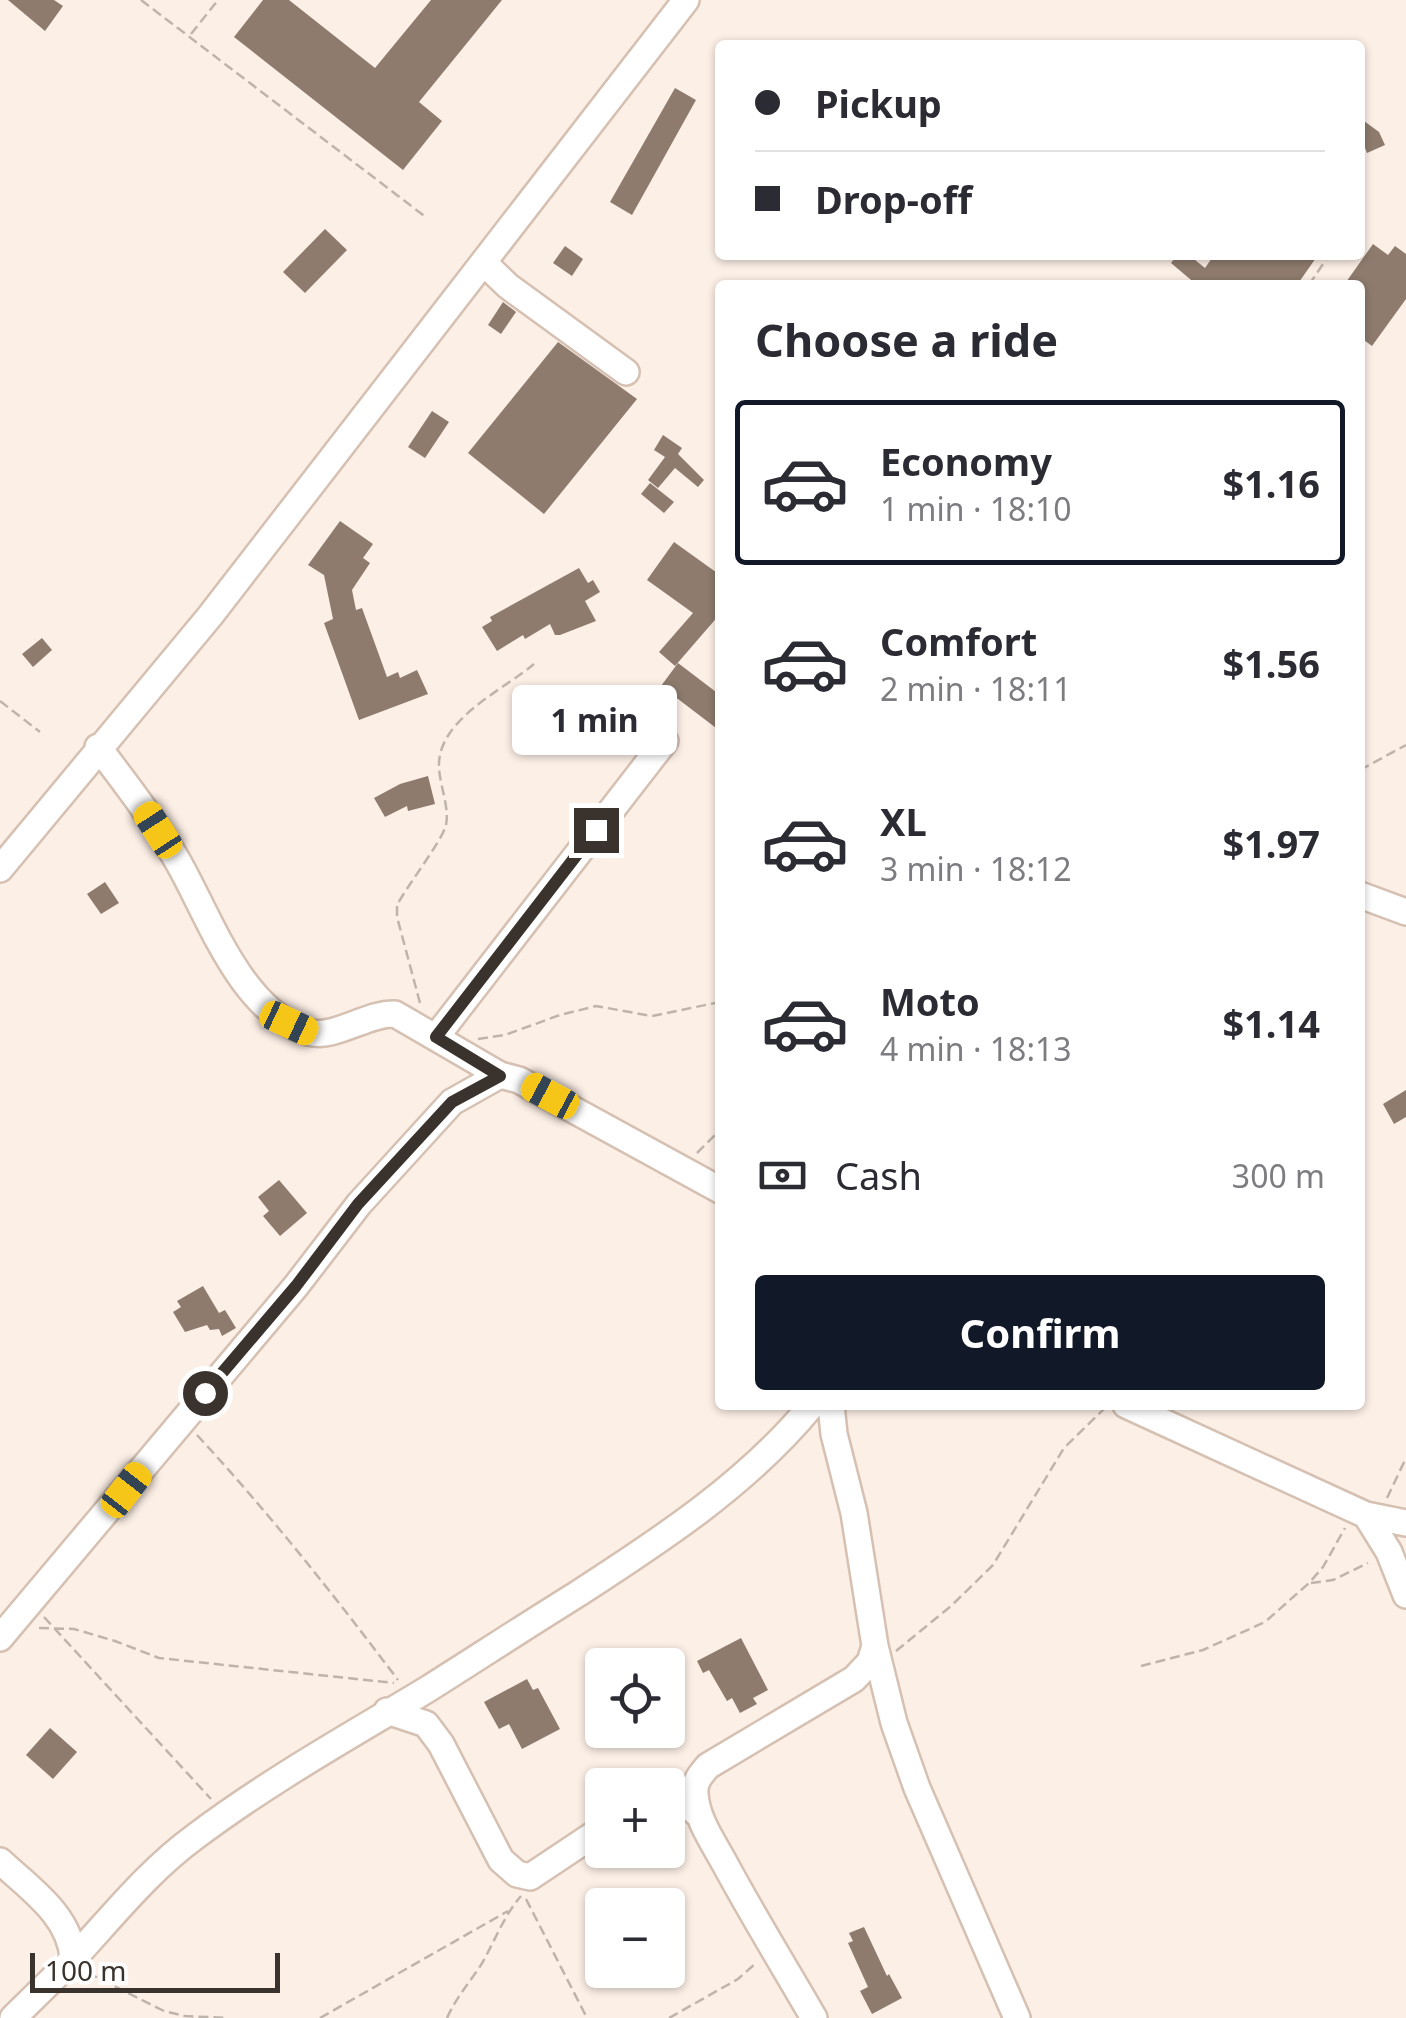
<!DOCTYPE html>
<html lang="en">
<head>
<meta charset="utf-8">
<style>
	body { margin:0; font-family:"Noto Sans",sans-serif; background:#f2f2f3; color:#2b2b33; height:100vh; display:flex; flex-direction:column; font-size:38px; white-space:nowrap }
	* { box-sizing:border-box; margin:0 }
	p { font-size:32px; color:#7c7c81 }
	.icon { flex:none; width:55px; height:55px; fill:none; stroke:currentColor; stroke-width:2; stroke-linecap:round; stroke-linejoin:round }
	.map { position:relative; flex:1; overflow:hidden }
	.side { position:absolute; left:715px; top:280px; width:650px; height:1130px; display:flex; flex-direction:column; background:#fff; border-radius:10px; box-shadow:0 2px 8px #0004 }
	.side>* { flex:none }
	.guide { position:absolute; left:715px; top:40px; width:650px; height:220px; border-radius:10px; box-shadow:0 2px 8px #0004; display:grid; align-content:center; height:220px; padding:0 40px; background:#fff }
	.tools { position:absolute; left:585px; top:1648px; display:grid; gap:20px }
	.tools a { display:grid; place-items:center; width:100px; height:100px; border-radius:10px; background:#fff; box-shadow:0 2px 8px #0004; font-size:50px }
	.scale { position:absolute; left:30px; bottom:25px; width:250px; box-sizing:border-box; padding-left:10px; border:5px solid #3a322c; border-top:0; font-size:28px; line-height:35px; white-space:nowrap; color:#3a322c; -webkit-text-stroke:8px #fff; paint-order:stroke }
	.end { position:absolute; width:45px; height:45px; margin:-22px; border:12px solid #3a322c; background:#fff; box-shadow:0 0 0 5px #fff }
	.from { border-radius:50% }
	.bubble { position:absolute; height:70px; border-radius:10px; background:#fff; box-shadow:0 2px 8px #0004; font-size:32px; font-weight:700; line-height:70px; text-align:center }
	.car { position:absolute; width:30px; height:60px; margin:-30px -15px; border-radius:12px; box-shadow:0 0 8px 2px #0007; background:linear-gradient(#f5c518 24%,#345 0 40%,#f5c518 0 76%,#345 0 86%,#f5c518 0) }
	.guide b { display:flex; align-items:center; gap:35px; height:95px; font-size:38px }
	.guide b+b { border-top:2px solid #e1e1e2 }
	.guide i { width:25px; height:25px; background:#2b2b33 }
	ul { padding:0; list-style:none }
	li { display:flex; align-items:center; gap:30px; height:165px; margin:0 20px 15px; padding:0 20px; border:5px solid transparent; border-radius:10px }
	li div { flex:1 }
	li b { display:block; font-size:38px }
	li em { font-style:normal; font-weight:700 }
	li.active { border-color:#111827 }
	li>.icon { width:90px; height:90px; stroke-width:1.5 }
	h2 { padding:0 40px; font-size:45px; line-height:120px }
	.pay { display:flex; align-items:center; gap:25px; height:110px; padding:0 40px; font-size:38px }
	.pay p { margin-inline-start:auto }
	.cta { display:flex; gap:20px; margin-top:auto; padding:20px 40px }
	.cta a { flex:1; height:115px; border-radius:10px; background:#111827; color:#fff; font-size:40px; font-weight:700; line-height:115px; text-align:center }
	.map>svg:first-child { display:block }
</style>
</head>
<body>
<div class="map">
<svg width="1406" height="2018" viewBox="0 0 1406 2018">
	<rect width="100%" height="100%" fill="#fcefe6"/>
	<path fill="#8e7b6e" d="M 8,0 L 54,0 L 63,6 L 45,31 Z
		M 263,0 L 289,0 L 375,68 L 431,0 L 502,0 L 419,102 L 442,121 L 403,170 L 234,37 Z
		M 675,88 L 696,100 L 632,215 L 610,202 Z
		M 1360,118 L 1379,132 L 1385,145 L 1367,153 L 1360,135 Z
		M 325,229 L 347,250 L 305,293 L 283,272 Z
		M 1373,244 L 1388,255 L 1395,246 L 1406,254 L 1406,299 L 1372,346 L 1360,337 L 1360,285 L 1344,285 Z
		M 565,246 L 583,259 L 572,276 L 553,263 Z
		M 1177,255 L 1189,255 L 1205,268 L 1214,255 L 1318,255 L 1297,285 L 1197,285 L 1171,263 Z
		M 503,302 L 516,312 L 501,334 L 488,325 Z
		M 558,342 L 637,399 L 544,514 L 468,453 Z
		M 432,411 L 449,422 L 425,458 L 408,447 Z
		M 663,435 L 682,448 L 678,454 L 704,480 L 698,487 L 675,468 L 658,488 L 648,480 L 665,457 L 654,450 Z
		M 650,483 L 674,502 L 664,513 L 641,494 Z
		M 340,521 L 373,544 L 363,558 L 370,563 L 352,590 L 356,610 L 362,608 L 387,677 L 398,672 L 400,678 L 417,670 L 428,694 L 359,720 L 324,623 L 333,619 L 324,575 L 308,565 Z
		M 674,542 L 720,575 L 720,614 L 675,666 L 659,652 L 693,613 L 647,580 Z
		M 579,568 L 588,583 L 593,580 L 600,592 L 585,601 L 596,621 L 560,635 L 555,635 L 550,624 L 525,639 L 523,635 L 497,651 L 482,627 L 492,621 L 490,617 Z
		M 42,638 L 52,650 L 33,667 L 22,654 Z
		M 678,663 L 720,695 L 720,731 L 661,686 Z
		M 428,776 L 435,804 L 408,811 L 407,806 L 385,817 L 374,798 L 400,784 Z
		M 105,882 L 119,903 L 101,914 L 87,894 Z
		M 1406,1090 L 1406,1117 L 1394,1124 L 1383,1104 Z
		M 279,1180 L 307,1213 L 280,1236 L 263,1216 L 269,1211 L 258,1197 Z
		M 203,1286 L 219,1313 L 225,1310 L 236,1328 L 222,1336 L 219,1329 L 210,1330 L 207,1325 L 185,1332 L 173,1312 L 181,1307 L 177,1301 Z
		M 741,1638 L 768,1690 L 753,1698 L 757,1704 L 740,1713 L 732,1698 L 727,1701 L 709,1670 L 703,1673 L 697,1661 Z
		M 527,1679 L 533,1690 L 538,1688 L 560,1729 L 522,1749 L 509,1724 L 499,1729 L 484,1702 Z
		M 50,1728 L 77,1752 L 53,1779 L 26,1755 Z
		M 864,1927 L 887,1976 L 889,1974 L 902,1998 L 872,2014 L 860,1991 L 868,1987 L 848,1943 L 853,1941 L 849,1933 Z"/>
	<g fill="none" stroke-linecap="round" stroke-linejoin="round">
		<g stroke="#d5c0b2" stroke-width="30">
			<path id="minor" d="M 484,263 L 508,286 L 626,372
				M 98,747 C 126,784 154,820 177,860 C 209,915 240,1011 308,1032 C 334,1040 366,1013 395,1014 L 500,1075
				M 0,869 L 210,616 L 686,0
				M 1360,895 L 1406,912
				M 436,1037 L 665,741
				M 1126,1405 L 1366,1515 L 1406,1523
				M 1366,1515 L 1389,1552 L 1406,1595
				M 0,1638 L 296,1286 L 359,1204 L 452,1102 L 500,1075 L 519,1080 L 720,1190
				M 875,1646 L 894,1723 L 917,1788 L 1017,2018
				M 387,1711 L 426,1724 L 441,1744 L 501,1860 L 517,1874 L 530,1877 L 602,1829
				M 668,1789 L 699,1815
				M 0,1861 C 29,1888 71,1916 73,1959 L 13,2018
				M 73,1959 C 113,1916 148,1871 196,1836 C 269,1781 350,1736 428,1689 C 477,1658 526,1626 576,1595 C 661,1540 747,1484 812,1405
				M 814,2018 C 784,1966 753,1916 725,1864 C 713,1842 696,1818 695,1793 C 694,1782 701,1774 708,1766 L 854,1679 L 870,1662 L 875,1646 L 854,1513 L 834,1434 L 831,1405"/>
		</g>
		<path stroke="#bfb4ac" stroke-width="2.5" stroke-dasharray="10 5" stroke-linecap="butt" d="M 141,0 L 427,218
			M 191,34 L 218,0
			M 1309,285 L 1329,255
			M 0,701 L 40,732
			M 1360,770 L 1406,745
			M 420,1003 L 397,917 L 397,905 C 407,886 442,841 446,825 C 450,806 438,782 439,763 C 441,718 503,690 534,664
			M 478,1039 L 505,1035 L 560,1015 L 596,1006 L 652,1016 L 720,1002
			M 697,1153 L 720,1130
			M 197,1435 C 269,1513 334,1595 398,1680
			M 1387,1498 L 1406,1458
			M 1311,1583 L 1333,1580 L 1368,1563
			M 44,1617 L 211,1799
			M 39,1628 L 74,1629 L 115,1641 L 159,1658 L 394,1683
			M 896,1651 L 951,1606 L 993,1565 L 1064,1448 L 1107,1406
			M 1141,1666 L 1203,1650 L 1265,1622 L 1309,1583 L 1323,1567 L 1345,1528
			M 526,1899 L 587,2018
			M 88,1973 L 164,2011 L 185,2016 L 227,2018
			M 320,2018 L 508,1911
			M 447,2018 C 456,1998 469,1983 481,1965 C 495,1941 503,1917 521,1896
			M 669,2018 L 738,1979 L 756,1963"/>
		<use href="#minor" stroke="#fff" stroke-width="25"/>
	</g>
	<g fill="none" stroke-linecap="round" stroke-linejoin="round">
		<path stroke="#3a322c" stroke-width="12" d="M 205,1393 L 296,1286 L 358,1204 L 452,1102 L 500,1076 L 436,1037 L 596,830"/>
	</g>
</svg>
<div class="tools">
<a><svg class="icon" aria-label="locate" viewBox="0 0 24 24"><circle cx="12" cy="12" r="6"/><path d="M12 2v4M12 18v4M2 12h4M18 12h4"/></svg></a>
<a>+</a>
<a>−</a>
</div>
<div class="scale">100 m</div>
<i class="end from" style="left:205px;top:1393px"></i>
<i class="end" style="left:596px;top:830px"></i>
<div class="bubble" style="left:512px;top:685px;width:165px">1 min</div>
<i class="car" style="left:158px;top:830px;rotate:327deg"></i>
<i class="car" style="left:289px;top:1023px;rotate:115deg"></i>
<i class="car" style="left:550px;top:1096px;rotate:298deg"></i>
<i class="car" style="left:126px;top:1490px;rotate:38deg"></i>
<div class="guide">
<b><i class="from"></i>Pickup</b>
<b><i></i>Drop-off</b>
</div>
<section class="side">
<h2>Choose a ride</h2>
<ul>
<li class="active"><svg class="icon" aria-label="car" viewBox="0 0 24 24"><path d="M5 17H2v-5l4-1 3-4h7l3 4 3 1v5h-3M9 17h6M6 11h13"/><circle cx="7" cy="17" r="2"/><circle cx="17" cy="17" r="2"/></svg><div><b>Economy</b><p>1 min · 18:10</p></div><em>$1.16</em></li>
<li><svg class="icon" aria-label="car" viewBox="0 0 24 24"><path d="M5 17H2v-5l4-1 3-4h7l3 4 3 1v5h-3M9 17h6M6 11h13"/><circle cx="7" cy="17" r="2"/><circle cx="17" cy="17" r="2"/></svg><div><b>Comfort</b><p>2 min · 18:11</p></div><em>$1.56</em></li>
<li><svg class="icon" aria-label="car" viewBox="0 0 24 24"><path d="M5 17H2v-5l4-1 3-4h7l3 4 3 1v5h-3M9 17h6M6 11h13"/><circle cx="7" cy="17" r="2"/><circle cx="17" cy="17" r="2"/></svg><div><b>XL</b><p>3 min · 18:12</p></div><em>$1.97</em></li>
<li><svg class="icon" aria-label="car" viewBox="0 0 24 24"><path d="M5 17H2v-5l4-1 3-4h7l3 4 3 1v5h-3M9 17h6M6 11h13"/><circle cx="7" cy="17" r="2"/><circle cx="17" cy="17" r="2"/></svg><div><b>Moto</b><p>4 min · 18:13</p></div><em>$1.14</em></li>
</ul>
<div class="pay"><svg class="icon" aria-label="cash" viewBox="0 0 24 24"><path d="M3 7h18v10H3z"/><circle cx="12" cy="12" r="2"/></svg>Cash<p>300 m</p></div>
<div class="cta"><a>Confirm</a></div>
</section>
</div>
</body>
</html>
